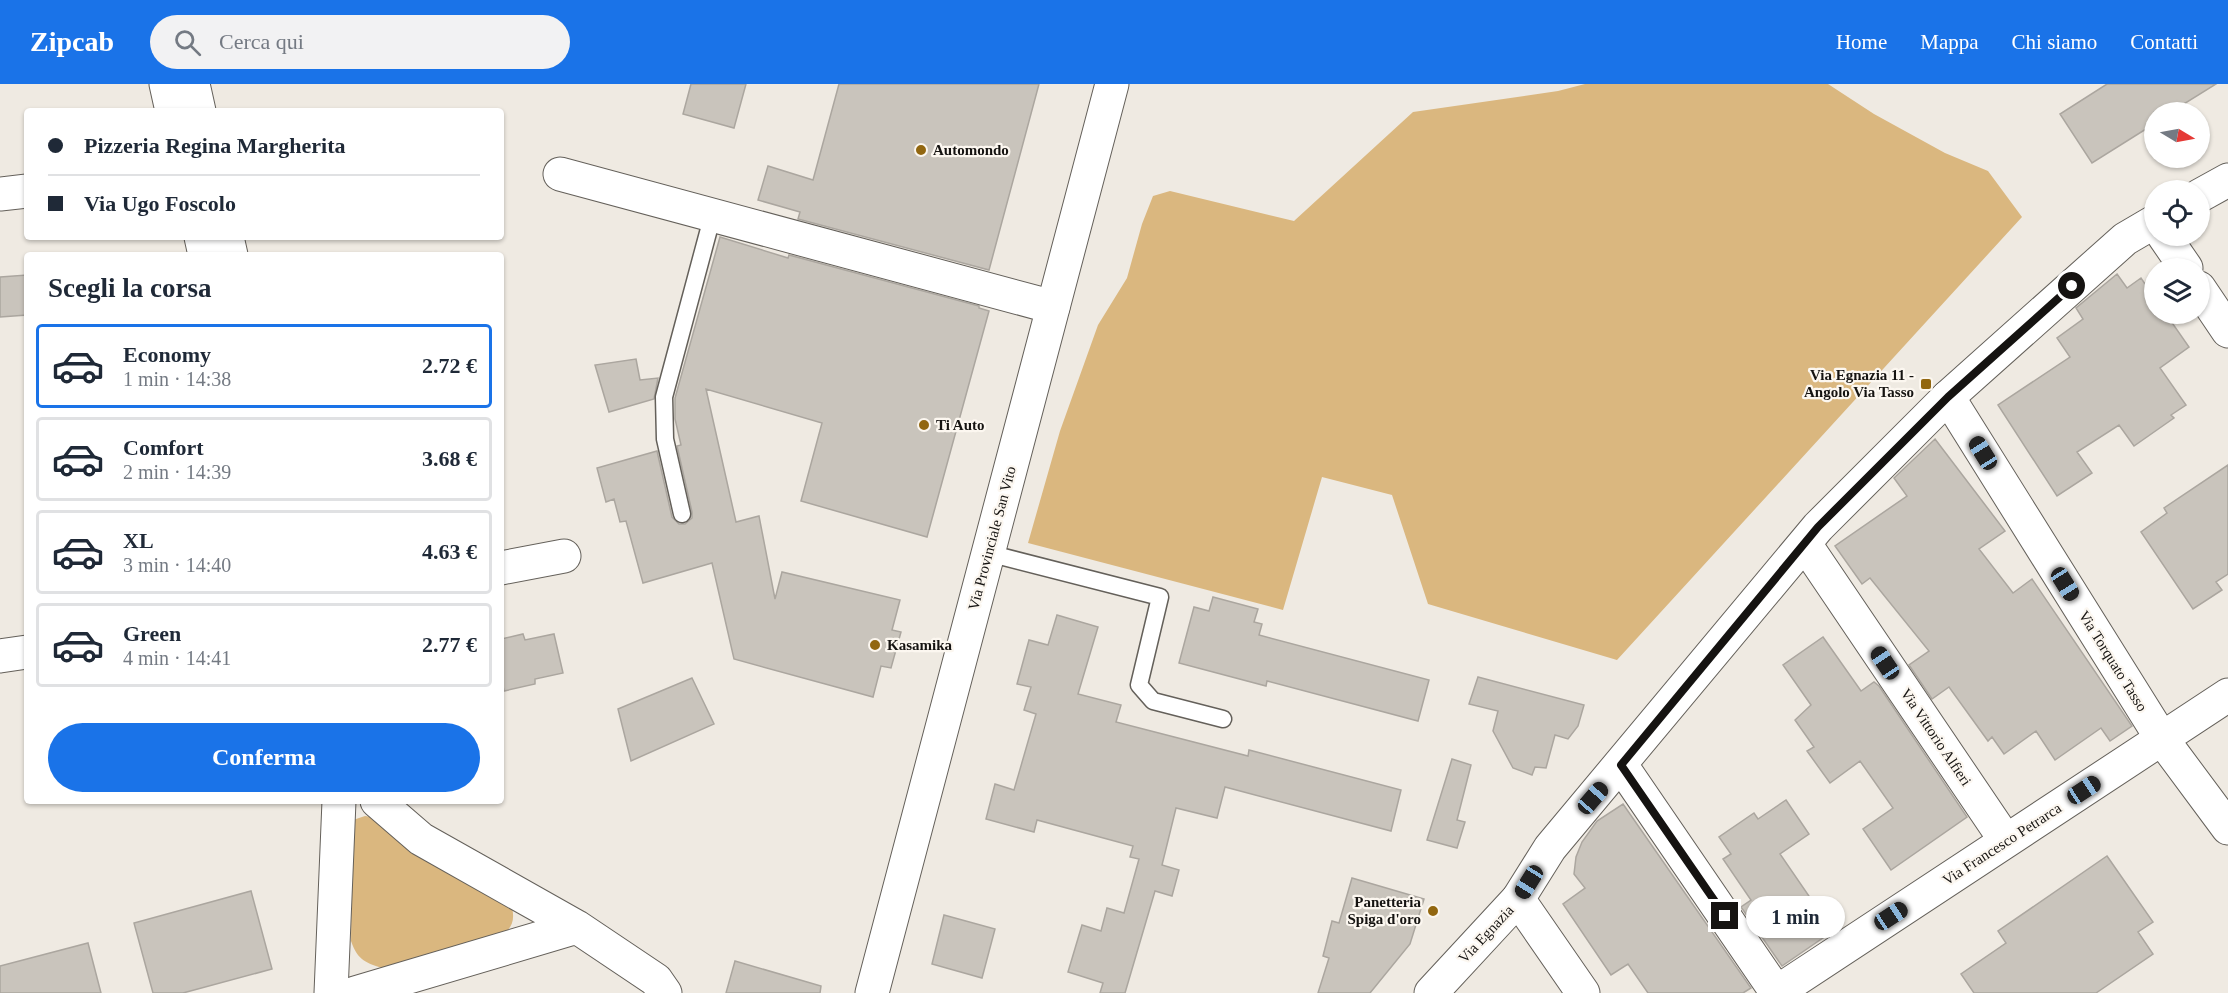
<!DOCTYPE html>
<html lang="it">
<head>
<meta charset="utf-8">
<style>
	body { margin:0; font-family:Georgia,serif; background:#f2f2f3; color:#1f2937; height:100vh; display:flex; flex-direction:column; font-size:22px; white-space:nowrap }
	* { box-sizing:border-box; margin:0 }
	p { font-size:20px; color:#747a83 }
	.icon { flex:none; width:33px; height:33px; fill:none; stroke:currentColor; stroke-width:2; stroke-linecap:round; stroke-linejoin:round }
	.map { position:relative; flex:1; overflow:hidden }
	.drawer { position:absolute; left:24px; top:168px; width:480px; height:552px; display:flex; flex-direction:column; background:#fff; border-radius:6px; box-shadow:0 2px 4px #0004 }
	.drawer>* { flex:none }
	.guide { position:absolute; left:24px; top:24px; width:480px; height:132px; border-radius:6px; box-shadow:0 2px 4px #0004; display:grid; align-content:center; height:132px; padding:0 24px; background:#fff }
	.needle { width:39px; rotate:100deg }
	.controls { position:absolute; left:2144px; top:18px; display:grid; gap:12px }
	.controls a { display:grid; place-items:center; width:66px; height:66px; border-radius:50%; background:#fff; box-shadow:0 2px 4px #0004; font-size:30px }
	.end { position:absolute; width:27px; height:27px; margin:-14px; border:8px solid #151311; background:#fff; box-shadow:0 0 0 3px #fff }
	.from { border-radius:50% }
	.bubble { position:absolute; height:42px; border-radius:21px; background:#fff; box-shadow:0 2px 4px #0004; font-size:20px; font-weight:700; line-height:42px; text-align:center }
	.car { position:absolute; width:18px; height:36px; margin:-18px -9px; border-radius:8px; box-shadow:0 0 4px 2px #0007; background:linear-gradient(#222 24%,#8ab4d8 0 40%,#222 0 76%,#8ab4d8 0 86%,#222 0) }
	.guide b { display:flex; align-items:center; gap:21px; height:57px; font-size:22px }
	.guide b+b { border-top:2px solid #e0e1e3 }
	.guide i { width:15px; height:15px; background:#1f2937 }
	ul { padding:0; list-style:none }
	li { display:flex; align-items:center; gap:18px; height:84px; margin:0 12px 9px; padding:0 12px; border:3px solid #e0e1e3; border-radius:6px }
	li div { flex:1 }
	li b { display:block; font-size:22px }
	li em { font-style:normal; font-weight:700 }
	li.on { border-color:#1a73e8 }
	li>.icon { width:54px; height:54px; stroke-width:1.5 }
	h2 { padding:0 24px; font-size:27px; line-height:72px }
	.primary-button { display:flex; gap:12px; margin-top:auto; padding:12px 24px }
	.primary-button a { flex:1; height:69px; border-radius:36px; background:#1a73e8; color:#fff; font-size:24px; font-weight:700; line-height:69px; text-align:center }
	header { display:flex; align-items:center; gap:36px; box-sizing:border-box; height:84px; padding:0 30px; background:#1a73e8; color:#fff }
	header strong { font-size:28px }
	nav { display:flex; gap:33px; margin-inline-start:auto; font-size:21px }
	.search { width:420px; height:54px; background:#f2f2f3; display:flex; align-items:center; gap:15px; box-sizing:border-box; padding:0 21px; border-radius:33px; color:#747a83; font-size:22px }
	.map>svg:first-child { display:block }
</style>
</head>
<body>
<header>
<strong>Zipcab</strong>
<div class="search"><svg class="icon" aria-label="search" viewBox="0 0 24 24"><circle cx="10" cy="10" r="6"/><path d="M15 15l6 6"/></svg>Cerca qui</div>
<nav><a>Home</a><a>Mappa</a><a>Chi siamo</a><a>Contatti</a></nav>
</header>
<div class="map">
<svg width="2228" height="909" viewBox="0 0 2228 909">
	<rect width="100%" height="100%" fill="#efeae2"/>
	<path fill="#dab77f" d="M 1585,0 L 1828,0 L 1874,30 L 1945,69 L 1988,87 L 2022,133 L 1617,576 L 1428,520 L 1392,411 L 1322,393 L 1283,526 L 1028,459 L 1060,347 L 1098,241 L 1127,194 L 1142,140 L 1153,112 L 1170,107 L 1294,137 L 1413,28 L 1558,7 Z
		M 365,732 L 378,734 L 512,823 C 515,837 512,844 501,852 L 386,885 C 366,879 358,877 351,857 L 352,747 L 353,736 Z"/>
	<path fill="#c9c4bc" stroke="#aba69f" stroke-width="1.5" d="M 691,0 L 746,0 L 734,44 L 683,30 Z
		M 839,0 L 1039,0 L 989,186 L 798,135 L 800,128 L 758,116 L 768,82 L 813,96 Z
		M 2107,0 L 2216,0 L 2171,28 L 2154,28 L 2154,40 L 2092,79 L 2060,30 Z
		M 720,153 L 788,174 L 789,171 L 979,222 L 979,224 L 989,227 L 927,453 L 801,417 L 822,339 L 706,305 L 736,438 L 759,432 L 775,515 L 782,488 L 900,516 L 892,546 L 901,548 L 891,584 L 881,582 L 873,613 L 734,575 L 712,479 L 643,499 L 626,437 L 620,438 L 614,415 L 606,418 L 597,384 L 657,367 L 672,433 L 679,440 L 685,440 L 692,434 L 692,428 L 677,362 L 681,361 L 675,335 L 675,314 Z
		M 2117,190 L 2127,204 L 2141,194 L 2154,213 L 2154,230 L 2166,230 L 2189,263 L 2160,284 L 2186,321 L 2171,331 L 2174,334 L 2134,362 L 2119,341 L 2077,368 L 2092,389 L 2057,412 L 1998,321 L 2070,273 L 2057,254 L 2083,235 L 2076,224 Z
		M 27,191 L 27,231 L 0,233 L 0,193 Z
		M 636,275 L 640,296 L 658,294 L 654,315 L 609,328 L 595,281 Z
		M 1935,355 L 2005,447 L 1979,465 L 2013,509 L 2032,495 L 2132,642 L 2110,657 L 2101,644 L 2055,676 L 2036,647 L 2004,670 L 1992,653 L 1988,657 L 1949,603 L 1932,615 L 1909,581 L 1929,567 L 1870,494 L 1862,500 L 1835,462 L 1907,412 L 1894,394 Z
		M 2228,381 L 2228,490 L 2216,498 L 2222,506 L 2193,525 L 2141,448 L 2167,429 L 2164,424 Z
		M 1213,513 L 1258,525 L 1254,538 L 1262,540 L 1259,551 L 1429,596 L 1418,637 L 1267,597 L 1266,602 L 1179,579 L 1194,523 L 1209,527 Z
		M 1057,531 L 1098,543 L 1078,610 L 1121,621 L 1116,638 L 1248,672 L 1249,666 L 1401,706 L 1391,747 L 1225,703 L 1217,734 L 1176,724 L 1162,781 L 1179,786 L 1172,812 L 1155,807 L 1125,909 L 1100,909 L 1103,899 L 1068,888 L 1082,841 L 1101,847 L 1107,824 L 1124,829 L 1139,775 L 1130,773 L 1133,762 L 1037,736 L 1034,748 L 986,735 L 995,700 L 1014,706 L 1036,630 L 1024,626 L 1031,603 L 1017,600 L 1029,556 L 1048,561 Z
		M 523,550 L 525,556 L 554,550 L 563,589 L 535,595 L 535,600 L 504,607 L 501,593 L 501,555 Z
		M 1823,553 L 1861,607 L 1874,598 L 1879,602 L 1967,733 L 1891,786 L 1863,745 L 1893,724 L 1860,677 L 1830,699 L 1807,667 L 1814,663 L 1795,636 L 1811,621 L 1783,581 Z
		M 1478,593 L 1584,621 L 1578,642 L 1568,655 L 1555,651 L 1546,684 L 1535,683 L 1532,691 L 1513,684 L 1493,647 L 1498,627 L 1469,620 Z
		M 692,594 L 714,640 L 631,677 L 618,625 Z
		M 1452,675 L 1471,681 L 1457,736 L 1465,738 L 1457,764 L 1427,756 Z
		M 1786,716 L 1809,750 L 1780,770 L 1833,847 L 1782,882 L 1741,823 L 1751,816 L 1723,775 L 1731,770 L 1719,753 L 1754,729 L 1758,735 Z
		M 1623,720 L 1751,904 L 1743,909 L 1648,909 L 1628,880 L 1611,891 L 1563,820 L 1585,804 L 1574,790 L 1576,773 L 1582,758 L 1597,737 Z
		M 2107,772 L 2153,838 L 2138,848 L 2153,870 L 2096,909 L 1974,909 L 1961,890 L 2006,859 L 1998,847 Z
		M 1352,794 L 1424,815 L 1410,860 L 1370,909 L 1318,909 L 1329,874 L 1323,872 L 1332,837 L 1339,839 Z
		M 251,807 L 272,885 L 183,909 L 153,909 L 134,839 Z
		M 944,831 L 995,845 L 982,894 L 932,880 Z
		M 88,859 L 101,909 L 0,909 L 0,882 Z
		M 735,877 L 821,902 L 820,909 L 726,909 Z"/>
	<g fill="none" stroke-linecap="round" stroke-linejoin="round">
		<g stroke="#64605a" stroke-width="19">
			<path id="lane" d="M 682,430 L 665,355 L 664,313 L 713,130
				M 988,469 L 1160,513 L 1139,601 L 1153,617 L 1223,635"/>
		</g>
		<g stroke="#64605a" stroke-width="35">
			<path id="street" d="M 166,0 L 172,27
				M 193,0 L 199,27
				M 560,90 L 1053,223
				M 0,110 L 27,107
				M 2164,152 L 2186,184
				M 201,153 L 205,171
				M 227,153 L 231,171
				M 2199,204 L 2228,247
				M 1948,313 L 2162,655 L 2228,744
				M 1805,460 L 2006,757
				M 501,484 L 564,472
				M 0,572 L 27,568
				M 1621,681 L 1777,909
				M 377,717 L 421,755 L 577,843 L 656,896 L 665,909
				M 1518,815 L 1583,909
				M 1777,908 L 2228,611
				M 331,909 L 339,717
				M 355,909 L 577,843"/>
		</g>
		<g stroke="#64605a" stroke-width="35">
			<path id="secondary" d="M 2199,112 L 2228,96
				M 872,909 L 1112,0
				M 1431,909 L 1518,815 L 1550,764 L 1818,443 L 1948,313 L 2125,155 L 2154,138"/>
		</g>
		<use href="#lane" stroke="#fff" stroke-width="16"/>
		<use href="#street" stroke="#fff" stroke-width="33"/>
		<use href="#secondary" stroke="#fff" stroke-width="33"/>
	</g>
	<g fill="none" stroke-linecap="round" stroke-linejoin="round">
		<path stroke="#151311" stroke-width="8" d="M 1725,832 L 1621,681 L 1818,443 L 1948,313 L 2072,202"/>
	</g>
	<g fill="#926710" stroke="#fcf7f0" stroke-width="2">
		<circle cx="921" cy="66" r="6"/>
		<rect x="1920" y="294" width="12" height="12" rx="3"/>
		<circle cx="924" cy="341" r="6"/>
		<circle cx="875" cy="561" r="6"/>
		<circle cx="1433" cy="827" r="6"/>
	</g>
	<g text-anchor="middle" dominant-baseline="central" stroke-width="4.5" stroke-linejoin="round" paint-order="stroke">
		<g font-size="15" font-weight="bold" fill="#151311" stroke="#fcf7f0" text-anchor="start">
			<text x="933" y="66">Automondo</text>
			<text x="1914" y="291" text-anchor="end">Via Egnazia 11 -<tspan x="1914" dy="17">Angolo Via Tasso</tspan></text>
			<text x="936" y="341">Ti Auto</text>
			<text x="887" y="561">Kasamika</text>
			<text x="1421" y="818" text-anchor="end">Panetteria<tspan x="1421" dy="17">Spiga d'oro</tspan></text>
		</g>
		<g font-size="15" fill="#151311" stroke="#fcf7f0">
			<text transform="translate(992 454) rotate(-75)">Via Provinciale San Vito</text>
			<text transform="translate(2113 577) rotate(58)">Via Torquato Tasso</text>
			<text transform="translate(1936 653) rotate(56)">Via Vittorio Alfieri</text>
			<text transform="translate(2002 760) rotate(-33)">Via Francesco Petrarca</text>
			<text transform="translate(1486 850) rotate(-47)">Via Egnazia</text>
		</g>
	</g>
</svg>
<div class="controls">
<a><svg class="needle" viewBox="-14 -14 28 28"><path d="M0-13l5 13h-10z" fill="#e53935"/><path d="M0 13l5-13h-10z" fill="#747a83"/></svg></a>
<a><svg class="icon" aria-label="locate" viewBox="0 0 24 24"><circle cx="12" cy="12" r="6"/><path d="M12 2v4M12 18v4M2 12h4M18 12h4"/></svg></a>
<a><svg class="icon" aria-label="layers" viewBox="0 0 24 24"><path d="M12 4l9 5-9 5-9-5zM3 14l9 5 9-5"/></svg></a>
</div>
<i class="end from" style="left:2072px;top:202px"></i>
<i class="end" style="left:1725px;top:832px"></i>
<div class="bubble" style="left:1746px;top:812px;width:99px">1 min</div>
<i class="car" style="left:1983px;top:369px;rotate:328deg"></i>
<i class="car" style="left:2065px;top:500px;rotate:148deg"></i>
<i class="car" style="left:1885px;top:579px;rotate:326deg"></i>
<i class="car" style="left:2084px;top:706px;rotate:57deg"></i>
<i class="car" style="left:1593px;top:714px;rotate:41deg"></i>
<i class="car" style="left:1529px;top:798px;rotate:212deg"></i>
<i class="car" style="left:1891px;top:832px;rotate:57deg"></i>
<div class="guide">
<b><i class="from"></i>Pizzeria Regina Margherita</b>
<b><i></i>Via Ugo Foscolo</b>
</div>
<section class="drawer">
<h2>Scegli la corsa</h2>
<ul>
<li class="on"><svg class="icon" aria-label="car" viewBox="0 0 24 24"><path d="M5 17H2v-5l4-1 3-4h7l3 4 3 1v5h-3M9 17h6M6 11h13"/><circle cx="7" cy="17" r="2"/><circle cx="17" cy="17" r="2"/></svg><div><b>Economy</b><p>1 min · 14:38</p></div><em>2.72 €</em></li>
<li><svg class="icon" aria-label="car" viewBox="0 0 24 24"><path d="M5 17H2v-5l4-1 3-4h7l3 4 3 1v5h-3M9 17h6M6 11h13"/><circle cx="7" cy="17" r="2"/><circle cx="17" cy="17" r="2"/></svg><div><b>Comfort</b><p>2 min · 14:39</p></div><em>3.68 €</em></li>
<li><svg class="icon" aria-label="car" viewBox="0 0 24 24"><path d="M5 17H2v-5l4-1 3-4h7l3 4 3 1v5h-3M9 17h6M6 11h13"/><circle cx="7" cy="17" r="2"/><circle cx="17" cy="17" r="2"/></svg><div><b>XL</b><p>3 min · 14:40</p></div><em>4.63 €</em></li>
<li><svg class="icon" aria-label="car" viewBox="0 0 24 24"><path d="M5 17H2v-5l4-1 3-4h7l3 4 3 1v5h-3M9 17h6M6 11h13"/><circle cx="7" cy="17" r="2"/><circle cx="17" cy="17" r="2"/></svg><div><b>Green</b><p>4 min · 14:41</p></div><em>2.77 €</em></li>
</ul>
<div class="primary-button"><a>Conferma</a></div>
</section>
</div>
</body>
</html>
